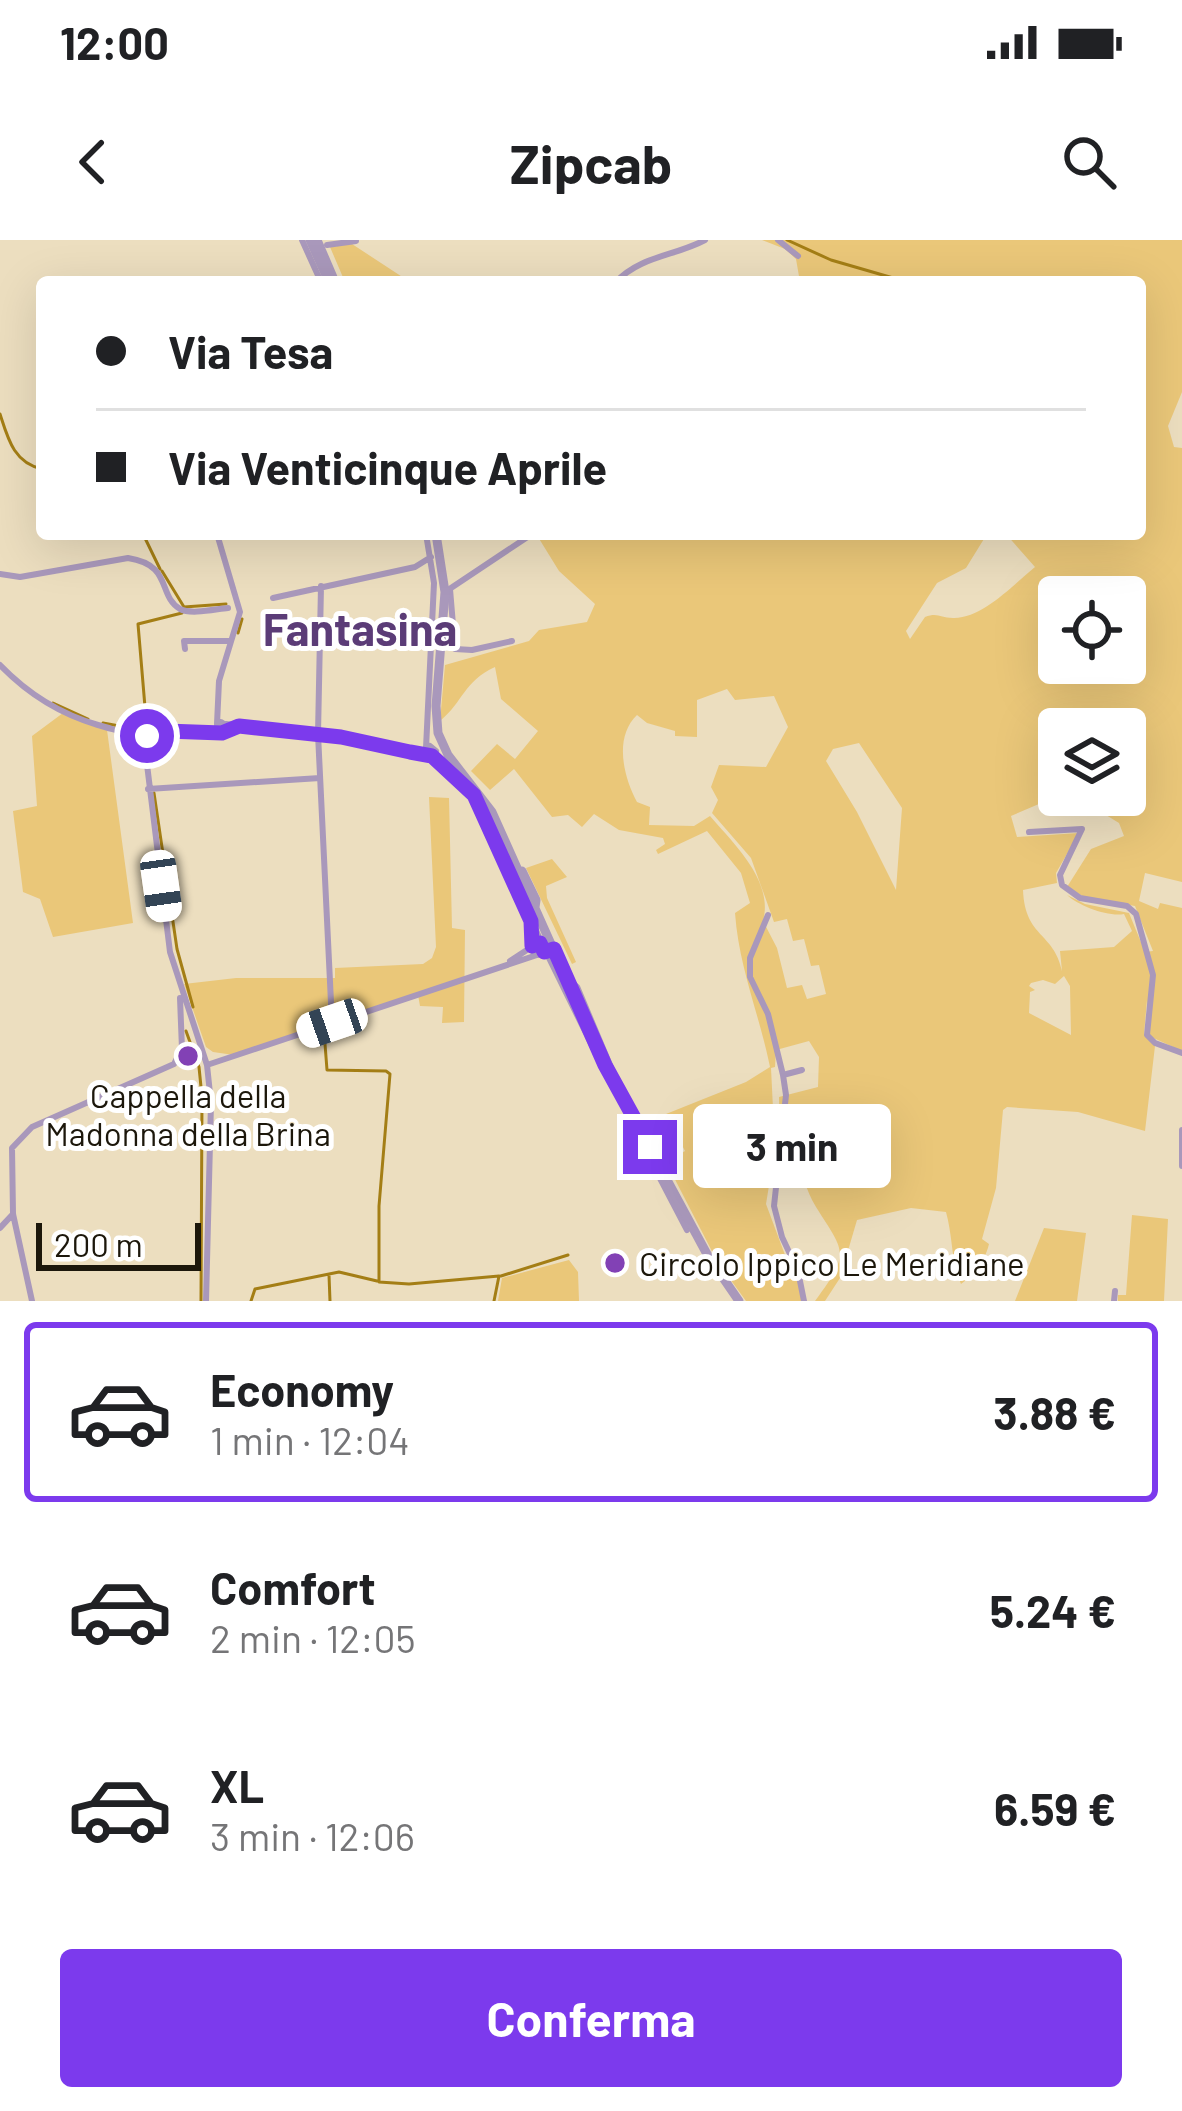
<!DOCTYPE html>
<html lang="it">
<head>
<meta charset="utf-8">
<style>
	body { margin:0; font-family:Barlow,sans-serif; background:#f2f2f2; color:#202124; height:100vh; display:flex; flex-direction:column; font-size:45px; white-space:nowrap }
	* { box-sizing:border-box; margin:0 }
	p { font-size:39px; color:#757577 }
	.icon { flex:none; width:66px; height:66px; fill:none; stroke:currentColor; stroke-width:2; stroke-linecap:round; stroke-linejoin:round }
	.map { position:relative; height:1061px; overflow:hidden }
	.drawer { display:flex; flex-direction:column; background:#fff; flex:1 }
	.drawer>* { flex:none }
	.top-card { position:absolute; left:36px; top:36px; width:1110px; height:264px; border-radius:12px; box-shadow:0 12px 48px #0002; display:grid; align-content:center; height:264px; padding:0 60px; background:#fff }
	.tools { position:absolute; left:1038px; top:336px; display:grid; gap:24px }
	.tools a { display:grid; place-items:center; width:108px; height:108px; border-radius:12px; background:#fff; box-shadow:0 12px 48px #0002; font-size:60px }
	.scale { position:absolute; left:36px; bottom:30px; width:165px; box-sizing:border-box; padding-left:12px; border:6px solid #1c170b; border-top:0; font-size:33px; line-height:42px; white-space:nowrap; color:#1c170b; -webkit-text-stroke:9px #fff; paint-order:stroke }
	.end { position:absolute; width:54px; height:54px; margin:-27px; border:15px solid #7c3aed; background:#fff; box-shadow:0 0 0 6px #fff }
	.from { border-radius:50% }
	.bubble { position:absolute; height:84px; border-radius:12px; background:#fff; box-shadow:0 12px 48px #0002; font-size:39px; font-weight:700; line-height:84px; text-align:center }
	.car { position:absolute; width:36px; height:72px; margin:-36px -18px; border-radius:15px; box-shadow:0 0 9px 3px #0007; background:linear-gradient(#fff 24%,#345 0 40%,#fff 0 76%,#345 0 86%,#fff 0) }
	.top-card b { display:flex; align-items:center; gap:42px; height:114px; font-size:45px }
	.top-card b+b { border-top:3px solid #e0e0e0 }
	.top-card i { width:30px; height:30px; background:#202124 }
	ul { padding:21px 0 0; list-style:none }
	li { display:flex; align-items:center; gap:36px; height:180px; margin:0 24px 18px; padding:0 36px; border:6px solid transparent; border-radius:12px }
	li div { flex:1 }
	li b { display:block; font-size:45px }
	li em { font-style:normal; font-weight:700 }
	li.selected { border-color:#7c3aed }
	li>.icon { width:108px; height:108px; stroke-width:1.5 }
	.primary-button { display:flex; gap:24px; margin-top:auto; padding:24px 60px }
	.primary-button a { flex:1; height:138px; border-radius:12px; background:#7c3aed; color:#fff; font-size:48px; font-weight:700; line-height:138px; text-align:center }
	.status { display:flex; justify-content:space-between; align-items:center; height:84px; padding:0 60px; background:#fff; direction:ltr }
	.status svg { height:33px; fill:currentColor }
	header { display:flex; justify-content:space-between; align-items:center; height:156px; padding:0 60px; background:#fff; font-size:54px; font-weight:700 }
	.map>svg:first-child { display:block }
</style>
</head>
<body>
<div class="status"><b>12:00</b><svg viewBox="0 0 49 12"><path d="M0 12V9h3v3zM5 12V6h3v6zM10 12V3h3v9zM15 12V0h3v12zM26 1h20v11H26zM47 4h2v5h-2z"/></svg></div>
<header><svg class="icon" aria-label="back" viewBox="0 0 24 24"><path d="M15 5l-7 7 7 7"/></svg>Zipcab<svg class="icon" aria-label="search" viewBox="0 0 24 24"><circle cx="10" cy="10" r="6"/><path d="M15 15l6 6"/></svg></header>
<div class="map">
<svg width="1182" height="1061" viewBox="0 0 1182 1061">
	<rect width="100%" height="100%" fill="#ecdebf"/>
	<path fill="#eac779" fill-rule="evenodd" d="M 762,0 L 1182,0 L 1182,152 L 1168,186 L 1174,207 L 1182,208 L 1182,642 L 1145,633 L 1139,661 L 1158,669 L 1160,663 L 1182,668 L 1182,811 L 1149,796 L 1147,760 L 1144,794 L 1155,806 L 1145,891 L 1078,872 L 1007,867 L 1003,870 L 996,948 L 982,999 L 989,1004 C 985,1021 975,1034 961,1044 C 951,1022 953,997 946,972 L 911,968 L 857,980 L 840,1038 L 825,1061 L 815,1061 C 851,1012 845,1013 816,967 C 805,949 802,932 797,911 L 780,910 L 779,857 L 818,847 L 819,817 L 809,801 L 776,810 L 775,827 L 771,828 L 775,909 L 766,964 L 794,1039 L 798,1040 L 802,1061 L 746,1061 L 717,1021 L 666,922 L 685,911 L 666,874 L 746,842 L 770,827 C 759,773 739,728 735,673 L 750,663 L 741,633 L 707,591 L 658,614 L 656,610 L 665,604 L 663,598 L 619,590 L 594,574 L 582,587 L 568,575 L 552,577 L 514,529 L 490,550 L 471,531 L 497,504 L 515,519 L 538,491 L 501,459 L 495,427 C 463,442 464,461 440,481 L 445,425 L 529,401 L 539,390 L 587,382 L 595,364 L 559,331 L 538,297 L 543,294 L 987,294 L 966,328 L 937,343 L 906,391 L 910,399 L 925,377 C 938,372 940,378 953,378 C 982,379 1013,345 1035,327 L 1006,294 L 1140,294 L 1140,42 L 800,42 L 796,19 L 785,9 ZM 1059,357 L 1125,357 L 1125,423 L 1059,423 ZM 727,449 L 735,460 L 774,456 L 788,487 L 766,527 L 719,525 L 711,547 L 718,560 L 712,573 L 751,618 L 774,682 L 787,679 L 793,701 L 804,699 L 811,726 L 819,725 L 826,754 L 807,759 L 802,745 L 787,748 L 777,708 L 763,681 C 774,641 734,604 710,576 L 694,586 L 649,585 L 650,567 L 637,562 C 623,536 614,497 637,475 L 647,483 L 675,491 L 675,496 L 697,497 L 697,460 ZM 1059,489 L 1125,489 L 1125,555 L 1100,555 L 1092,569 L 1096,575 L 1106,575 L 1119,583 L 1124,596 L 1091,609 L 1067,647 L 1084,657 L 1135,666 L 1153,711 L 1145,712 L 1129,673 L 1085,664 L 1067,655 C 1079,666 1108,677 1124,674 L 1132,691 L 1114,707 L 1060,711 L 1062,731 C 1054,692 1025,698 1023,650 L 1057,643 L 1056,633 L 1079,593 L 1017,597 L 1011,576 L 1060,555 ZM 859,503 L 902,568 L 896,650 L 857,572 L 826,521 L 833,509 ZM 1064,736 L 1070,746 L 1071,795 L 1029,773 L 1030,752 L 1035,750 L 1029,746 L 1031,743 L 1043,740 L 1055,744 Z
		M 352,4 L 410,42 L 345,42 L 330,7 Z
		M 63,473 L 107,490 L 133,683 L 53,697 L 40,659 L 23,652 L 13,571 L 37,566 L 32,496 Z
		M 429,557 L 449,558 L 452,688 L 465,690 L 464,782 L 442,783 L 443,767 L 420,766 L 418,755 L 234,815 L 213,812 L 206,807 L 184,744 L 236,738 L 335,738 L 335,728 L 423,724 L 432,718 L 436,707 Z
		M 552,619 L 567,637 L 546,646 L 547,658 L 576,722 L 572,724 L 526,628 Z
		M 1132,975 L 1168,979 L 1164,1061 L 1118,1061 L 1118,1055 L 1126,1055 Z
		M 1044,988 L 1086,993 L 1077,1061 L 1015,1061 Z
		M 569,1020 L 578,1032 L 579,1061 L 498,1061 L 502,1038 Z"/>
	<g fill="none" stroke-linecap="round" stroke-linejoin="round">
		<path stroke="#a47e15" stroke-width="3" d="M 787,0 L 831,20 L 907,42
			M 0,174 C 8,199 14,223 42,229
			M 143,294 L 160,329
			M 162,331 L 184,367 L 226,364
			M 238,393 L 242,379
			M 53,463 L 88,479
			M 146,479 L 138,384 L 182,373
			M 103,483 L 141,490 L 143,485
			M 154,553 L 177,709 L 193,767
			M 186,791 L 199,827 L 202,857 L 201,1061
			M 324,791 L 327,830 L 386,831 L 390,834 L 379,966 L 379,1042 L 409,1044 L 499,1036 L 494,1061
			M 329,1035 L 330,1061
			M 501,1036 L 568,1015
			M 251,1061 L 255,1049 L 339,1032 L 377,1041"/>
		<path stroke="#a998bb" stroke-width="6" d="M 302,0 L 321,42
			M 778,0 L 798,16
			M 327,5 L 356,1
			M 616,42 C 640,16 675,16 705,0
			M 217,294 L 240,372 L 219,441 L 217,484
			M 0,334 L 20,337 L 128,318 C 173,325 157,355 180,369 C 191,375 216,369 228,368
			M 321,346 L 318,494 L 332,783
			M 450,349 L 455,409 L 472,410 L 512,401
			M 448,350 L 532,294
			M 273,358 L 415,327 L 431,317
			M 185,409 L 184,401 L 231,401
			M 0,425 C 27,453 60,474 98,485 C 114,490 128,492 144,500
			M 221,482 L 227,486 L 222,493 L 216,488 Z
			M 226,484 L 341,497 L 428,516
			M 144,500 L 170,712 L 207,825 L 211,863 L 206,1061
			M 144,500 L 166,491 L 219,492
			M 430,506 L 436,511 L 432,516 L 425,512 Z
			M 426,508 L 434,343 L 426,294
			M 432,516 L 474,555 L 482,568 L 542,704
			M 148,549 L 320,538
			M 1029,592 L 1082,589 L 1060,635 L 1062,645 L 1080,658 L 1127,666 L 1136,674 L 1153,735 L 1147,795 L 1155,803 L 1182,813
			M 768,675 L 750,718 L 750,737 L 768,774 L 783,835 L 786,855 L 774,966 L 782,997 L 798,1031 L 804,1061
			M532 709a6 6 0 1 1 12 0a6 6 0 1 1-12 0Z
			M 543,713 L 548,716 L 611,844
			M 510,721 L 533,706
			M 207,825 L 537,715
			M 783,835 L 802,830
			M 628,877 L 687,990
			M 1182,890 L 1182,926
			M 0,988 L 13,974
			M 32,1061 L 13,974 L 12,908 L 32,887 L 174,824 L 182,809 L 180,758
			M 1114,1061 L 1115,1051"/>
		<path stroke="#a998bb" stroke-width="9" d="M 310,0 L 329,42
			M 317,0 L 335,42
			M 436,294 L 445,352 L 436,466 L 438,493 L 448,515 L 492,572 L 605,825 L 708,1016 L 739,1061
			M 522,631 L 536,660 L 535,667
			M 570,743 L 576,748 L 610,829"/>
	</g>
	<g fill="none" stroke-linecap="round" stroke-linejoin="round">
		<path stroke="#7c3aed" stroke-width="15" d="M 147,496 L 166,491 L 222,493 L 239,486 L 341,497 L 410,512 L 432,516 L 474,555 L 531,681 L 532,706 L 540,703 L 544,712 L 554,709 L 605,825 L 650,907"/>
	</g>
	<g fill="#8241b5" stroke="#fff" stroke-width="4.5">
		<circle cx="188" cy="816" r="12"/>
		<circle cx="615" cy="1023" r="12"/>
	</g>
	<g text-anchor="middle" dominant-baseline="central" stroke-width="10" stroke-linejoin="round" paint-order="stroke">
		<g font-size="33" fill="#1c170b" stroke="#fff">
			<text x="188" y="855">Cappella della<tspan x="188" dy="38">Madonna della Brina</tspan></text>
			<text x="639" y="1023" text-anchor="start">Circolo Ippico Le Meridiane</text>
		</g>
		<g font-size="45" font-weight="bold" fill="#5b3c77" stroke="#fff">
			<text x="360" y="388">Fantasina</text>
		</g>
	</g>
</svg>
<div class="tools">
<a><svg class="icon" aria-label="locate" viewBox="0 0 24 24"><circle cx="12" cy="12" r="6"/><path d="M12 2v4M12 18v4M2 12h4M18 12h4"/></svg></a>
<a><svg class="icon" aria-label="layers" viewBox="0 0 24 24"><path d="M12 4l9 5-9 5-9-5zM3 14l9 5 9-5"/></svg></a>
</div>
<div class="scale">200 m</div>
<i class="end from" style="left:147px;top:496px"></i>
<i class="end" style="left:650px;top:907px"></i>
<div class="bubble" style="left:693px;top:864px;width:198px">3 min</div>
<i class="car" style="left:161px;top:646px;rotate:172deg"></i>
<i class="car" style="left:332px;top:783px;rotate:251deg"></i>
<div class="top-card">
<b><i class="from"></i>Via Tesa</b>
<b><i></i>Via Venticinque Aprile</b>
</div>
</div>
<section class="drawer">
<ul>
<li class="selected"><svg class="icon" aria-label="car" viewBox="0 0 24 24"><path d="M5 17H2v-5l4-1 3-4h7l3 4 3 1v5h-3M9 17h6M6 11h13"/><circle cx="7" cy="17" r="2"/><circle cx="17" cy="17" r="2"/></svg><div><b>Economy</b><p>1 min · 12:04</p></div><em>3.88 €</em></li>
<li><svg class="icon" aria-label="car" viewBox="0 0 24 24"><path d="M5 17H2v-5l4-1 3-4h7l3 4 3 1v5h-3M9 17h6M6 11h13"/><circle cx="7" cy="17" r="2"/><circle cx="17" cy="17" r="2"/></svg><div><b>Comfort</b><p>2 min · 12:05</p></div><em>5.24 €</em></li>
<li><svg class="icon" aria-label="car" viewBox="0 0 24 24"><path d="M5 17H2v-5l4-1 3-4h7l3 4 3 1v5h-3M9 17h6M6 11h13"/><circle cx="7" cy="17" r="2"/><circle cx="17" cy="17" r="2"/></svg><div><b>XL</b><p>3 min · 12:06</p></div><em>6.59 €</em></li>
</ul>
<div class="primary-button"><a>Conferma</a></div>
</section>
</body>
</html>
